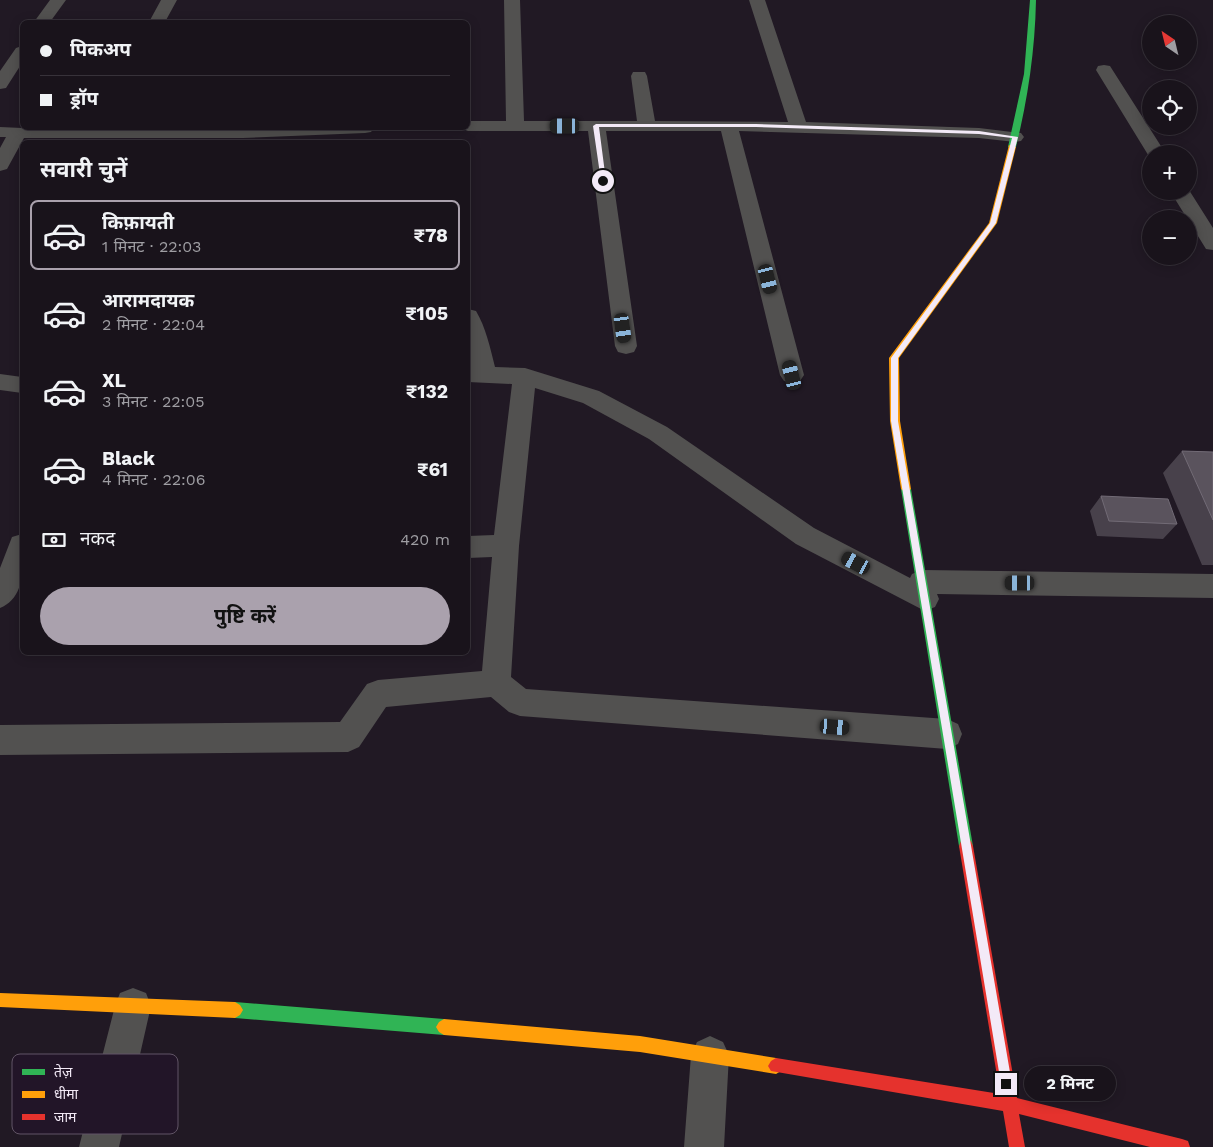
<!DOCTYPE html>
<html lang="hi">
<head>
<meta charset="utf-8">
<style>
	body { margin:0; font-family:"Work Sans","Noto Sans Devanagari",sans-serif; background:#221c24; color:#f1f3f6; height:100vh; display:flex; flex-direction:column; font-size:19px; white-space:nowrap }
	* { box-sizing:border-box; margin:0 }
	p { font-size:16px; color:#9f9ea3 }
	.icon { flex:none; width:28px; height:28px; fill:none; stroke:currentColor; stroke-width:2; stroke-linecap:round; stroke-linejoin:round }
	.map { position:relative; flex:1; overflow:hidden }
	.panel { position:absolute; left:20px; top:140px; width:450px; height:515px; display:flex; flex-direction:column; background:#19131b; border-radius:8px; box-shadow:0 2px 12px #0003,0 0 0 1px #37323a }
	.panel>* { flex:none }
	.guide { position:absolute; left:20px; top:20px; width:450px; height:110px; border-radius:8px; box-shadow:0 2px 12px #0003,0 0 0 1px #37323a; display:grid; align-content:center; height:110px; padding:0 20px; background:#19131b }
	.needle { width:32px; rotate:325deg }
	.fabs { position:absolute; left:1142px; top:15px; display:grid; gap:10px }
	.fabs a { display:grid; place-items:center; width:55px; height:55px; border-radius:50%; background:#19131b; box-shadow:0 2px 12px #0003,0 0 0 1px #37323a; font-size:25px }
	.end { position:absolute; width:22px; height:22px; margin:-11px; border:6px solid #f3eaf7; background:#111; box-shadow:0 0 0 2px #111 }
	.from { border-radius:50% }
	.bubble { position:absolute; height:35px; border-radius:18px; background:#19131b; box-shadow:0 2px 12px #0003,0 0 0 1px #37323a; font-size:16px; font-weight:700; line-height:35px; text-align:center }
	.car { position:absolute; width:15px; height:30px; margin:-15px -8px; border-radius:6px; box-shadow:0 0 4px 1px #0007; background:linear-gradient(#222 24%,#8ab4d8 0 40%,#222 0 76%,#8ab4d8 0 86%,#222 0) }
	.guide b { display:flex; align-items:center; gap:18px; height:48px; font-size:19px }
	.guide b+b { border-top:1px solid #37323a }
	.guide i { width:12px; height:12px; background:#f1f3f6 }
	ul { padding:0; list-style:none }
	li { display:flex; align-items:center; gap:15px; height:70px; margin:0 10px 8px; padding:0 10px; border:2px solid transparent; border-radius:8px }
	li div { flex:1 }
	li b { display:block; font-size:19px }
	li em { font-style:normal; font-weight:700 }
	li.active { border-color:#aaa1ad }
	li>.icon { width:45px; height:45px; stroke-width:1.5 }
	h2 { padding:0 20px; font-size:22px; line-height:60px }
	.pay { display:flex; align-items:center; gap:12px; height:55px; padding:0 20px; font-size:19px }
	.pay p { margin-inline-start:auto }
	.action { display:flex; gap:10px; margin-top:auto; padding:10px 20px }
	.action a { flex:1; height:58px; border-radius:30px; background:#aaa1ad; color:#111; font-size:20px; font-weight:700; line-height:58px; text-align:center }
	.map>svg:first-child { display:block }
</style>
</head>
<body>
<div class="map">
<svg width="1213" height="1147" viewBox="0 0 1213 1147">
	<rect width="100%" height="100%" fill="#211924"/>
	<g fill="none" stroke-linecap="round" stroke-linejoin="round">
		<path fill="#525150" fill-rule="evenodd" d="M 50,0 L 66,0 L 50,22 L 34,22 Z
			M 161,0 L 177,0 L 165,22 L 149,22 Z
			M 504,0 L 520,0 L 524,121 L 637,121 L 631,76 L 633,72 L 645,72 L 647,76 L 655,121 L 788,122 L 749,0 L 765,0 L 806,122 L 979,128 L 1021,133 L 1024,137 L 1021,141 L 1015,142 L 979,138 L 739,131 L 804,375 L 800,381 L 792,383 L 784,381 L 780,375 L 721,131 L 606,131 L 637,346 L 634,352 L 626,354 L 618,352 L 615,346 L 588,131 L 468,131 L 460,128 L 468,128 L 468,121 L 506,121 Z
			M 22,46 L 22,63 L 6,88 L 0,89 L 0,71 L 16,48 Z
			M 1104,65 L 1110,66 L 1166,154 L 1151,154 L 1150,158 L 1096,70 L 1098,66 Z
			M 0,127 L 22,128 L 374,128 L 371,132 L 365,133 L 243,138 L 24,138 L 7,169 L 0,171 L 0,148 L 6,137 L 0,137 Z
			M 1189,190 L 1213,228 L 1213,250 L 1206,249 L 1170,191 L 1189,191 Z
			M 468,309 L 476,311 C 486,328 490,347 495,367 L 525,368 L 599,391 L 667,427 L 814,528 L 910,578 L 912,574 L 922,570 L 1213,574 L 1213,598 L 937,594 L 939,599 L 935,607 L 925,611 L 796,544 L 649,439 L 583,403 L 535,388 L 519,546 L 511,677 L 526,689 L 947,719 L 958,724 L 962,734 L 958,744 L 947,749 L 520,716 L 509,712 L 491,697 L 386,707 L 359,747 L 348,752 L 0,755 L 0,725 L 340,722 L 367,684 L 378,680 L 482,671 L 492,557 L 468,558 L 468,536 L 494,535 L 512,384 L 468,382 L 468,366 L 471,366 L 468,347 Z
			M 0,374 L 22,377 L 22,393 L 0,390 Z
			M 22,534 C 25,558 27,598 0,608 L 0,568 L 12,537 Z
			M 133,988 L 146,993 L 151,1006 L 119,1147 L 79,1147 L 115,1006 L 120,993 Z
			M 710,1036 L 723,1042 L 729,1055 L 724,1147 L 684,1147 L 691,1055 L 697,1042 Z"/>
		<path fill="#30b455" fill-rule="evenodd" d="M 1030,0 L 1036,0 C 1035,50 1028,98 1016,147 L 1012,149 L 1008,147 L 1024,74 Z
			M 906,485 L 911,489 L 973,846 L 971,851 L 966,853 L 961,851 L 959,846 L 901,489 Z
			M 235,1002 L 444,1019 L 449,1022 L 452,1027 L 449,1032 L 444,1035 L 235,1018 L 230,1015 L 227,1010 L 230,1005 Z"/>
		<path fill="#ff9f0a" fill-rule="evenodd" d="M 1009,145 L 1016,147 L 997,223 L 899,358 L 900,421 L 911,489 L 906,493 L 901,489 L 890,421 L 889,358 L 989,223 Z
			M 0,993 L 235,1002 L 240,1005 L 243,1010 L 240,1015 L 235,1018 L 0,1007 Z
			M 444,1019 L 640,1036 L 776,1058 L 781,1061 L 784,1066 L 781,1071 L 776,1074 L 640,1052 L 444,1035 L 439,1032 L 436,1027 L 439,1022 Z"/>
		<path fill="#e5322d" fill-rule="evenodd" d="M 966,839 L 971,841 L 973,846 L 1017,1098 L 1182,1139 L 1188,1141 L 1190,1147 L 1150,1147 L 1019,1114 L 1025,1147 L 1009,1147 L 1003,1111 L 771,1071 L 768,1066 L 771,1061 L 776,1058 L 1000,1094 L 959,846 L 961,841 Z"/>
	</g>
	<path fill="#48414b" d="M 1182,451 L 1213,452 L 1213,565 L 1202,565 L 1163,473 Z
		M 1101,496 L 1177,524 L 1163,539 L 1097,536 L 1090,511 Z"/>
	<path fill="#5a535d" stroke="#726b76" d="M 1182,451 L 1213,452 L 1213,520 Z
		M 1101,496 L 1168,499 L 1177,524 L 1109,521 Z"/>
	<path fill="#f3eaf7" d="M 596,124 L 756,124 L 979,131 L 1018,137 L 996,223 L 898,358 L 898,421 L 1012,1084 L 1010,1088 L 1006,1090 L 1002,1088 L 1001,1084 L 891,421 L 891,358 L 990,223 L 1012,138 L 979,134 L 756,127 L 599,127 L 606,181 L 603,183 L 601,181 L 593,126 Z"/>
	<rect x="12" y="1054" width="166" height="80" rx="8" fill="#221528" stroke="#615566" stroke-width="1"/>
	<rect x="22" y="1069" width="23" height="6" fill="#30b455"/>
	<rect x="22" y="1091" width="23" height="7" fill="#ff9f0a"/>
	<rect x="22" y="1114" width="23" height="6" fill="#e5322d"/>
	<g font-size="14" fill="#f3eaf7">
		<text x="54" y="1077">तेज़</text>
		<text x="54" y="1099">धीमा</text>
		<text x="54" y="1122">जाम</text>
	</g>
</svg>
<div class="fabs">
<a><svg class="needle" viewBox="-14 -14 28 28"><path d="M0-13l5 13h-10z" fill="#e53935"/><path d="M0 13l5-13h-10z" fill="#9f9ea3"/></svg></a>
<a><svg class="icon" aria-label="locate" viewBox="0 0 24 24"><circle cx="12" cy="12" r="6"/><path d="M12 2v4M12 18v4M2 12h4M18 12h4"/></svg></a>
<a>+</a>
<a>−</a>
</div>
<i class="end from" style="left:603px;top:181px"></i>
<i class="end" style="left:1006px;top:1084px"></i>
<div class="bubble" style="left:1024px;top:1066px;width:92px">2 मिनट</div>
<i class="car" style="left:565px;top:126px;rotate:270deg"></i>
<i class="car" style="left:768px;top:279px;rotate:166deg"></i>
<i class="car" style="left:623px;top:328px;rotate:172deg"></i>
<i class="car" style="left:792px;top:375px;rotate:346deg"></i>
<i class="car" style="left:856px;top:563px;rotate:298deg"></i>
<i class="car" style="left:1020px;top:583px;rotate:270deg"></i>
<i class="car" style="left:835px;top:727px;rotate:95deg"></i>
<div class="guide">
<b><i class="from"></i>पिकअप</b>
<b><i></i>ड्रॉप</b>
</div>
<section class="panel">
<h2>सवारी चुनें</h2>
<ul>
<li class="active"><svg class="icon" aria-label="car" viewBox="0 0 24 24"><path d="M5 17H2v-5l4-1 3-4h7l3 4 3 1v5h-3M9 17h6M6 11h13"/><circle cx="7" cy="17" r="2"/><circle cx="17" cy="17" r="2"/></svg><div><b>किफ़ायती</b><p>1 मिनट · 22:03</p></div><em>₹78</em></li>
<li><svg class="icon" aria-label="car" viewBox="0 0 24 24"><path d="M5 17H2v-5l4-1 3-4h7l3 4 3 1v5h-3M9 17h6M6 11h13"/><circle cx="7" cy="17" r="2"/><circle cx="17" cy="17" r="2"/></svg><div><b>आरामदायक</b><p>2 मिनट · 22:04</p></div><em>₹105</em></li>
<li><svg class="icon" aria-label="car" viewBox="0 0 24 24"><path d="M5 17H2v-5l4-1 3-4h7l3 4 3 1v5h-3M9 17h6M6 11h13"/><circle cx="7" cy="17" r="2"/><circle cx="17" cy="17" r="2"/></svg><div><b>XL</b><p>3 मिनट · 22:05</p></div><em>₹132</em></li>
<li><svg class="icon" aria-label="car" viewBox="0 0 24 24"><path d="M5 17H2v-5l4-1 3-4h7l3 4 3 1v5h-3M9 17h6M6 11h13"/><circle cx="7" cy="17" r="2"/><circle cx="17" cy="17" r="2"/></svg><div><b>Black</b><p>4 मिनट · 22:06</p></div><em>₹61</em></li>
</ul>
<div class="pay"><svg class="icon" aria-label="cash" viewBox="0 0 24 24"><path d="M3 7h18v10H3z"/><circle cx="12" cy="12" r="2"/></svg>नकद<p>420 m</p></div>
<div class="action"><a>पुष्टि करें</a></div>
</section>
</div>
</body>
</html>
